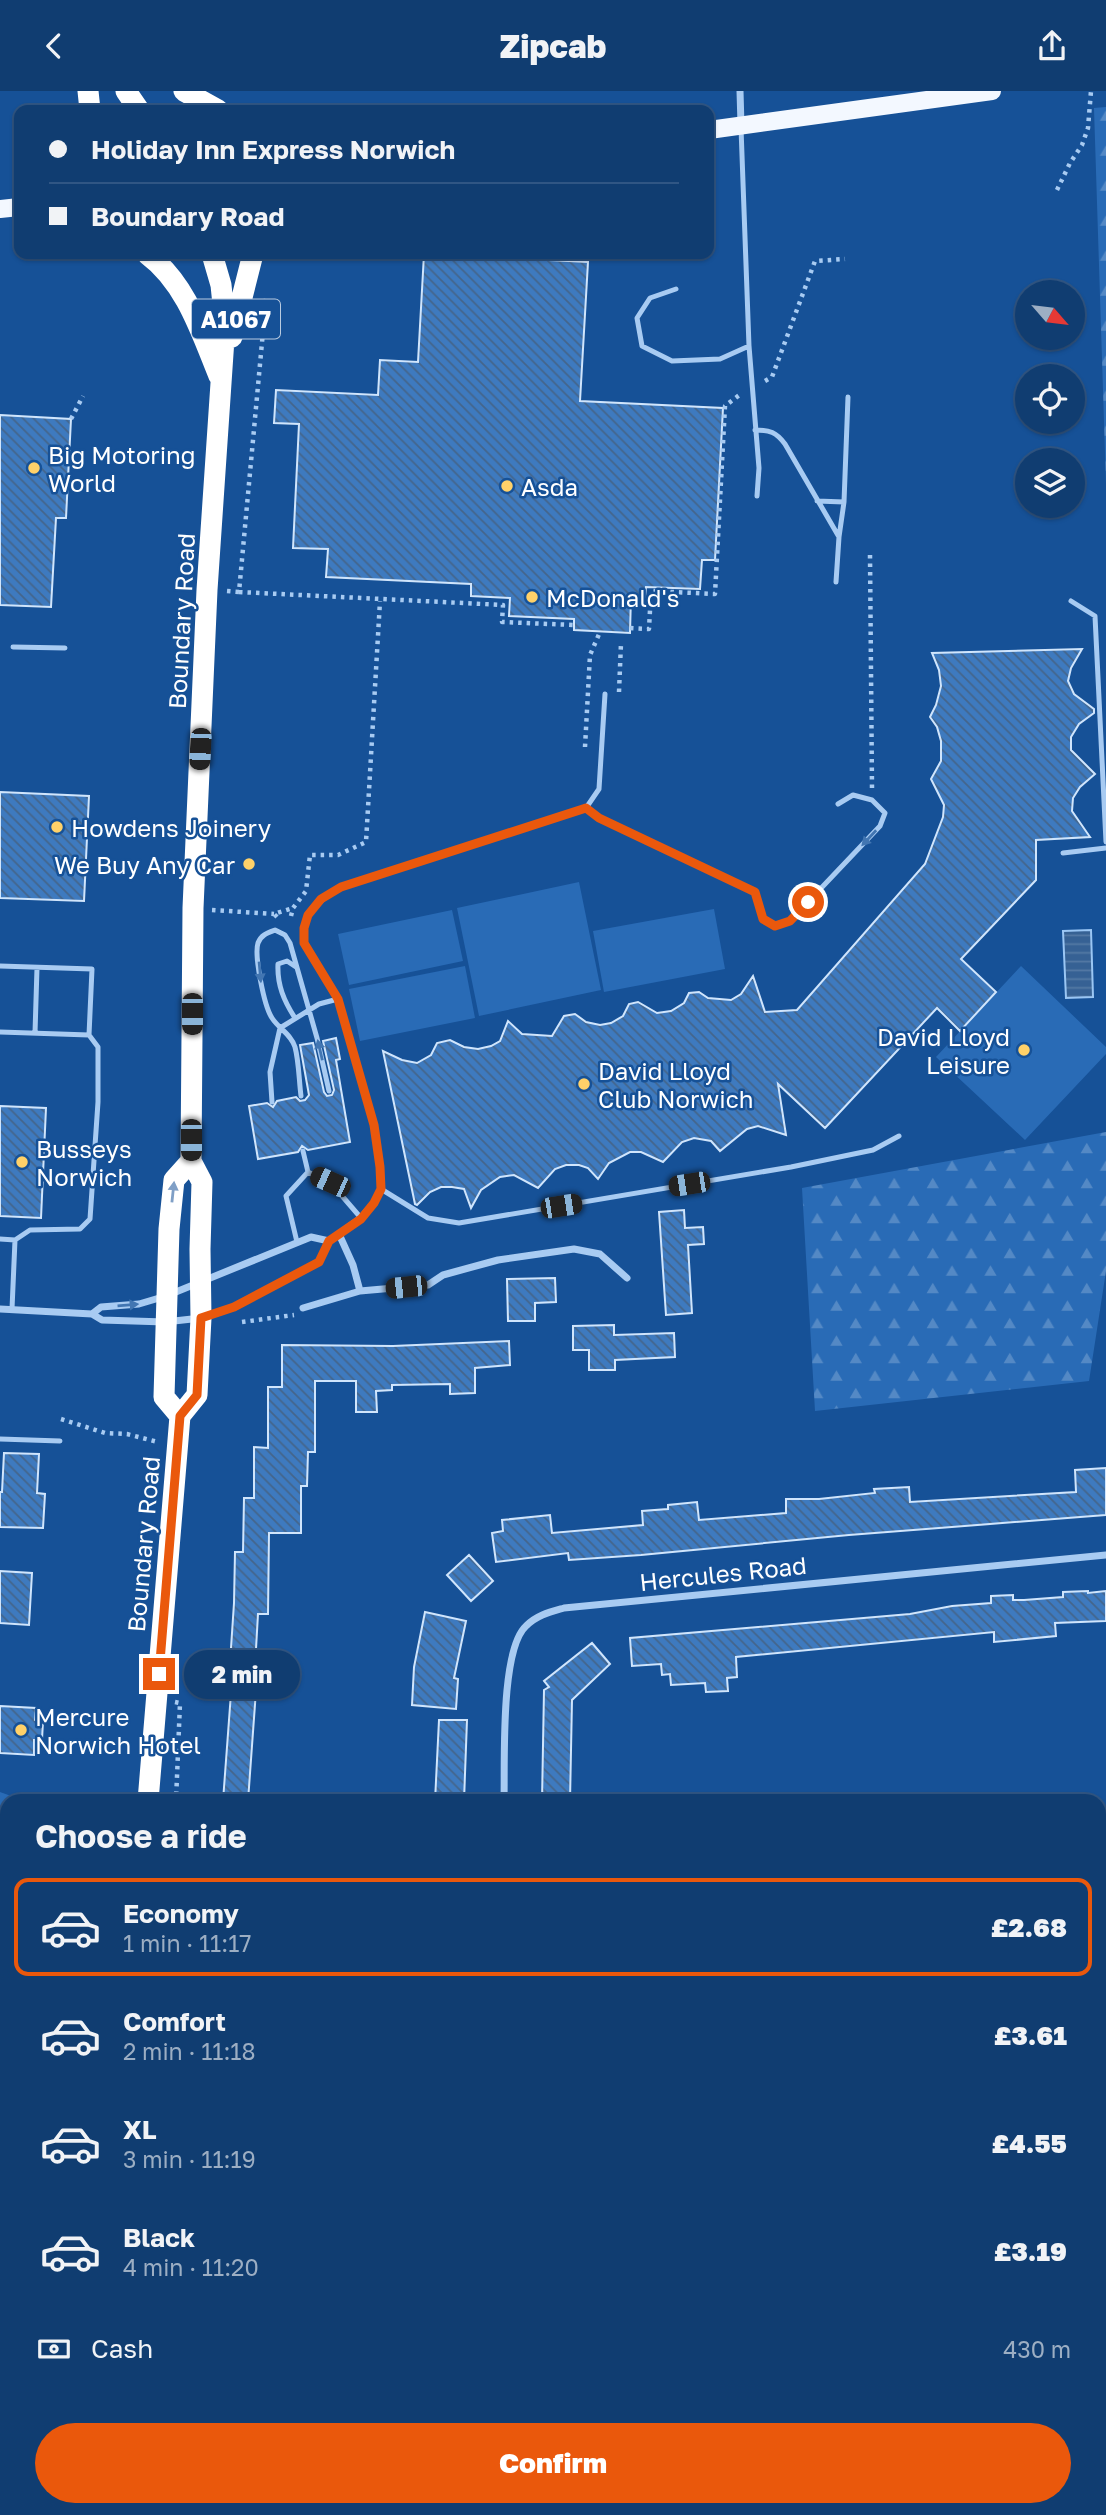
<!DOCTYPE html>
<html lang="en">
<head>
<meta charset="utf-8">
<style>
	body { margin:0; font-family:"Golos Text",sans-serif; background:#1e4879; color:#f1f3f6; height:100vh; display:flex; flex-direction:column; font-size:26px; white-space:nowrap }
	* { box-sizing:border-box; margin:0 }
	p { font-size:23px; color:#9caec3 }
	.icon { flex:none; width:38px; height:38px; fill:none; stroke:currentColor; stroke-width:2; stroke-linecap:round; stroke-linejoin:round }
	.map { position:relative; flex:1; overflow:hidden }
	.details { position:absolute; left:0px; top:1703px; width:1106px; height:723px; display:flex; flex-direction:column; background:#103d71; border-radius:21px 21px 0 0; box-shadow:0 2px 5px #0004,0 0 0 2px #305684 }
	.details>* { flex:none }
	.banner { position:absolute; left:14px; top:14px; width:700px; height:154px; border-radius:14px; box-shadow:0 2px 5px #0004,0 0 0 2px #305684; display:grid; align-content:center; height:154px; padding:0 35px; background:#103d71 }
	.needle { width:46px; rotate:118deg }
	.buttons { position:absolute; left:1015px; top:189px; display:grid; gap:14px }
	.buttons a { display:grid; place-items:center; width:70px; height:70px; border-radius:50%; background:#103d71; box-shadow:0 2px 5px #0004,0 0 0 2px #305684; font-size:35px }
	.end { position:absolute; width:32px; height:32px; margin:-16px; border:9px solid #ea580c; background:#fff; box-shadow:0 0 0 4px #fff }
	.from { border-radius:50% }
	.bubble { position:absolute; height:49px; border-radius:24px; background:#103d71; box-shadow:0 2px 5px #0004,0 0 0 2px #305684; font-size:23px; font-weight:800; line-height:49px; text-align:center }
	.car { position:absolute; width:21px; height:42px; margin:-21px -10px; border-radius:9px; box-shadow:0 0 5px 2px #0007; background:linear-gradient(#222 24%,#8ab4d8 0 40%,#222 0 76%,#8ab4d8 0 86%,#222 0) }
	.banner b { display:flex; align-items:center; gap:24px; height:66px; font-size:26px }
	.banner b+b { border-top:2px solid #305684 }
	.banner i { width:18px; height:18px; background:#f1f3f6 }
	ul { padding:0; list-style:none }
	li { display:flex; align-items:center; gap:21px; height:98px; margin:0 14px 10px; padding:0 21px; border:4px solid transparent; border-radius:14px }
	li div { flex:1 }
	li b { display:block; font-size:26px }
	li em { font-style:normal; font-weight:800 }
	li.active { border-color:#ea580c }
	li>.icon { width:63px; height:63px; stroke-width:1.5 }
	h2 { padding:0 35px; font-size:32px; line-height:84px }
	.pay { display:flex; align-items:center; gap:18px; height:77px; padding:0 35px; font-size:26px }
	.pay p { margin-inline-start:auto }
	.cta { display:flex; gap:14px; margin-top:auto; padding:14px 35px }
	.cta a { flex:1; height:80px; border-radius:42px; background:#ea580c; color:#fff; font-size:28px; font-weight:800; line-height:80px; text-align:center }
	header { display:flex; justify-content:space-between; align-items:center; height:91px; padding:0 35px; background:#103d71; font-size:32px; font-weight:800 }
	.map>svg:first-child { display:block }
</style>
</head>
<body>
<header><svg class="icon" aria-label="back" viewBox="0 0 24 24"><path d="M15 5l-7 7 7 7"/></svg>Zipcab<svg class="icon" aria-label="share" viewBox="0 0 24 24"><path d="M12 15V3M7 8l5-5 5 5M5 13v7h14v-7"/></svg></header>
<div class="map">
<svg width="1106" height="2424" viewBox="0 0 1106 2424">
	<defs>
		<pattern id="forest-firs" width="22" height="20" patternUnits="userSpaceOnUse" patternTransform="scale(1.75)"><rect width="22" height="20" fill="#296bb6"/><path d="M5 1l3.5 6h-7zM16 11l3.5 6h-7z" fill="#5489c5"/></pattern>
		<pattern id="water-rules" width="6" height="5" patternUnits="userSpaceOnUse" patternTransform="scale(1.75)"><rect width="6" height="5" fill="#366194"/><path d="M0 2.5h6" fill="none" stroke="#5479a4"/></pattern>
		<pattern id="building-back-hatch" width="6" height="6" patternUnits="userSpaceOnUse" patternTransform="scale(1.75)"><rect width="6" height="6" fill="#3e7abf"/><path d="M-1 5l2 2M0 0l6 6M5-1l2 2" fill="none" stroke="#44658b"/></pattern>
	</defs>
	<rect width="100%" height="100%" fill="#165197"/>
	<path fill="url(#forest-firs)" d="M 1106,16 L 1106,393 L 1094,17 Z
		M 1106,1041 L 1106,1180 L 1089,1290 L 815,1320 L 802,1097 Z"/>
	<path fill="#296bb6" d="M 579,791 L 601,899 L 479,925 L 457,817 Z
		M 714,818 L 725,878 L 604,901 L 593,840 Z
		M 452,819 L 463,870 L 349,894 L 338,843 Z
		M 465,875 L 475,927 L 360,950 L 349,898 Z
		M 1021,875 L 1106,956 L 1106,963 L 1025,1049 L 936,966 Z
		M 0,1701 L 25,1710 L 7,1710 L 7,1875 L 0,1875 Z
		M 0,1944 L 7,1945 L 7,2024 L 0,2023 Z
		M 0,2305 L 7,2305 L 7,2383 L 0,2383 Z
		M 900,2418 L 920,2424 L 667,2424 L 650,2419 Z"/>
	<path fill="url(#water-rules)" stroke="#9ac6f4" stroke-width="2" d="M 1091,839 L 1093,906 L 1066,907 L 1063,840 Z"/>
	<path fill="url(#building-back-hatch)" stroke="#d0e5fc" stroke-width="2" d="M 424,163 L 588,171 L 580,310 L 723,317 L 715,469 L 702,469 L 700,498 L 646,496 L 645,506 L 631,505 L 630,542 L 574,539 L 574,528 L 509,525 L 510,507 L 471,505 L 471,493 L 326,486 L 328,458 L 293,457 L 299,333 L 274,332 L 276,299 L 378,304 L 380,269 L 418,271 Z
		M 0,324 L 71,328 L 66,427 L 56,427 L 51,516 L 0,514 Z
		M 1082,558 L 1071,577 L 1068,590 L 1074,603 L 1094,618 L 1094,622 L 1079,633 L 1071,646 L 1071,659 L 1095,683 L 1080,696 L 1073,707 L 1072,720 L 1090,746 L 1036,749 L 1036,789 L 961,868 L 996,901 L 960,940 L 937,917 L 825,1037 L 778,993 L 786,1044 L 758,1035 L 747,1038 L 720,1060 L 711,1050 L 694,1047 L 682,1051 L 663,1071 L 641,1061 L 630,1061 L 609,1072 L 598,1088 L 588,1077 L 579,1074 L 566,1074 L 555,1078 L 538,1097 L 514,1084 L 500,1086 L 481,1099 L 471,1117 L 464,1098 L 452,1096 L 441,1096 L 430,1101 L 417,1114 L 415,1113 L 383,960 L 402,969 L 417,972 L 431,964 L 437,952 L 450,949 L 464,956 L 478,958 L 491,955 L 500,950 L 508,930 L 522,943 L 552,945 L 564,925 L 575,923 L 586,931 L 600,934 L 611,932 L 623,925 L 629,913 L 638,911 L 657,922 L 671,920 L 684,912 L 689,902 L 699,901 L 708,907 L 731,909 L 741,903 L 753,885 L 765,921 L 797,919 L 925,773 L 943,726 L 944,714 L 931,688 L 941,670 L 941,650 L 937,636 L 930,626 L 936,614 L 941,595 L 939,579 L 932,562 Z
		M 0,701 L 89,705 L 84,810 L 0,807 Z
		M 336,947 L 340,968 L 336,969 L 350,1051 L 308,1059 L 302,1055 L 298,1061 L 258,1068 L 249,1015 L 267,1012 L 273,1016 L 277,1010 L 296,1006 L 300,1010 L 305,1009 L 309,1004 L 300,954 L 313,952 L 324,1001 L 327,1005 L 332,1004 L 334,999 L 323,950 Z
		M 0,1015 L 46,1017 L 41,1127 L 0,1125 Z
		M 684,1119 L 685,1137 L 703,1136 L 704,1153 L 688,1154 L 692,1222 L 666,1224 L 659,1121 Z
		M 555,1187 L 556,1211 L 535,1212 L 535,1230 L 508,1230 L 507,1188 Z
		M 614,1234 L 614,1244 L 674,1242 L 675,1266 L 615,1269 L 615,1279 L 589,1279 L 589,1259 L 573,1259 L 573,1235 Z
		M 509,1250 L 510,1274 L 475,1277 L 475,1302 L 450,1303 L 450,1293 L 392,1294 L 392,1299 L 376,1300 L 377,1321 L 356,1321 L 356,1290 L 315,1290 L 315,1361 L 308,1361 L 307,1395 L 301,1395 L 301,1442 L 269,1442 L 268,1523 L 258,1523 L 256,1558 L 259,1558 L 248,1710 L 223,1710 L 231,1602 L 228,1602 L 234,1512 L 235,1461 L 243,1461 L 244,1407 L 254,1407 L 254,1356 L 268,1357 L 268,1296 L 282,1296 L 282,1254 L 393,1255 Z
		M 4,1362 L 39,1363 L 37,1402 L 45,1403 L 43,1437 L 0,1436 L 0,1401 L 2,1401 Z
		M 1106,1377 L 1106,1424 L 849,1444 L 641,1464 L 569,1469 L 568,1462 L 496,1471 L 492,1442 L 503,1440 L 502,1429 L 550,1424 L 552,1442 L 643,1434 L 642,1420 L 668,1418 L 668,1414 L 697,1411 L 699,1429 L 786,1422 L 786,1408 L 819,1408 L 875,1402 L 874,1398 L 909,1396 L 910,1411 L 1076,1401 L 1075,1379 Z
		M 469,1464 L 493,1490 L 471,1510 L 447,1484 Z
		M 0,1480 L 32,1482 L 29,1534 L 0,1532 Z
		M 1088,1500 L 1088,1502 L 1106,1500 L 1106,1530 L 1055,1532 L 1056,1545 L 994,1551 L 994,1541 L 736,1566 L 737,1586 L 727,1587 L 728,1600 L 706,1601 L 705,1592 L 671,1594 L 670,1583 L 662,1584 L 661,1573 L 632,1575 L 630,1547 L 910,1523 L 952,1515 L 991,1512 L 991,1505 L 1013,1504 L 1013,1509 L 1024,1509 L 1063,1506 L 1063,1501 Z
		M 425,1521 L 466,1530 L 454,1587 L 458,1588 L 456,1618 L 412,1614 L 414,1576 Z
		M 592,1552 L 610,1573 L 572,1609 L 570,1710 L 542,1710 L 544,1599 L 549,1596 L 544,1590 Z
		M 0,1615 L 36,1617 L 35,1629 L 43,1630 L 42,1649 L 34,1649 L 34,1664 L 0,1662 Z
		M 439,1629 L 467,1629 L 464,1710 L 435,1710 Z"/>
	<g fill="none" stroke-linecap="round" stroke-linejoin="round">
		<path stroke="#a8cbf2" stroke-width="4.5" stroke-dasharray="3.5 5" stroke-linecap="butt" d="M 1057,99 L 1070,72 L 1082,54 L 1088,37 L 1091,0
			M 709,102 L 709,103
			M 765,290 L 772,286 L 815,170 L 845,168
			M 71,328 L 83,305
			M 870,464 L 872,697
			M 227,500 L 239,501 L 266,208
			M 239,501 L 503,514 L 502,531 L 574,534
			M 630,537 L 649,538 L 651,500 L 715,503 L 725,315 L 742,302
			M 619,601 L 621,552
			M 585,656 L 590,564 L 600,541
			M 212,819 L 274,823
			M 291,825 L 293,817 L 306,800 L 310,764 L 338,764 L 366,751 L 380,510
			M 277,826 L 274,823 L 293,817
			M 242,1231 L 294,1224
			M 61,1328 L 105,1342 L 127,1343 L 158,1351
			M 175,1611 L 180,1612 L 176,1710
			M 0,1820 L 7,1816
			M 0,1880 L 7,1881
			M 0,1889 L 7,1889
			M 0,2074 L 7,2075
			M 0,2260 L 7,2261
			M 77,2424 L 78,2418"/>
		<path stroke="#a8cbf2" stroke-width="5" d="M 741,37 L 749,255 L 759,377 L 757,405
			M 676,198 L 650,207 L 637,227 L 642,255 L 672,270 L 720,268 L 749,255
			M 755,339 C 770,339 776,341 785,353 L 839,446 L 836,491
			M 817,410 L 844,411
			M 839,446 L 844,411 L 848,306
			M 1071,510 L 1095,525 L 1106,751
			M 13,556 L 65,557
			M 605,603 L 599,698 L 586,717 L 341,796 C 321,808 300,823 304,850 C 307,865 332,892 339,910 C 346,928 350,948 355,967 C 368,1011 380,1052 381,1098 L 428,1127 L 459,1132 L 791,1076 L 873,1059 L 899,1045
			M 586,717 L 599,727 L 755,801 L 763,828 L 775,835 L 790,830 L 880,735 L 885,722 L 872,709 L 853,704 L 838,713
			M 1063,762 L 1106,757
			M 0,875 L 92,878 L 89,944 L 98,956 L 98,1011 L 90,1128 L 80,1138 L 30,1139 L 15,1149
			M 295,927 C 284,910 277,894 278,873 L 287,870 L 296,876
			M 0,941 L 89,944
			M 35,942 L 37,877
			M 301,1005 C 299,990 299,971 295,956 C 291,943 279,938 272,927 C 264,915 254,864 258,852 C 261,844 267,842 275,839 L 285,844 L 290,852 L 317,947 L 329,1000
			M 272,1011 L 270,981 L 280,937 L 319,913 L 338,908
			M 303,1060 L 308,1081
			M 308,1081 L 330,1091 L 361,1127
			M 0,1148 L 15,1149 L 12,1218
			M 297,1151 L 286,1105 L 308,1081
			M 0,1348 L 60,1350
			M 469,2418 L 487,2424
			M 224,2424 L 225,2418
			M 369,2424 L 370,2418"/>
		<path stroke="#a8cbf2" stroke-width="7" d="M 740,0 L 741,34
			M 339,1143 L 353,1174 L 360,1200 L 428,1194 L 443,1184 L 498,1169 L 574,1158 L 600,1163 L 627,1187
			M 303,1217 L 360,1200
			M 0,1218 L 92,1223 L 102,1229 L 165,1231 L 201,1227 L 234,1216 L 319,1171 L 329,1150 L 361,1127 L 374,1112 L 381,1098
			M 92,1223 L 101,1216 L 139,1213 L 166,1205 L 311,1146 L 329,1150
			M 504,1710 C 505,1672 500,1559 526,1535 C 537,1524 550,1521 564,1517 L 1106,1464
			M 1099,1874 L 1106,1874
			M 1099,2396 L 1106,2398"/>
		<path stroke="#f3f8ff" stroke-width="18" d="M 709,39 L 992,0
			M 0,118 L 19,116"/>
		<path stroke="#fff" stroke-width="21" d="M 88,0 L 90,19
			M 126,0 L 139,19
			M 184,0 L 218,19
			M 147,163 C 186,192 201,241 219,285
			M 232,246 L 253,163
			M 180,1325 L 164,1306 L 169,1138 L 174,1089 L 191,1070
			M 148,1710 L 180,1325 L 197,1304 L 201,1227 L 200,1158 L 202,1091 L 191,1070 L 193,817 L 207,499 L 225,233 L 221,194 L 212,163
			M 126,2418 L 126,2424"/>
	</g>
	<defs><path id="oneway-solid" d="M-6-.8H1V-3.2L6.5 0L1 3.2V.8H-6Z" transform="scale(1.75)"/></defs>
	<g fill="#4276b2">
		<use href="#oneway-solid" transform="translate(869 747) rotate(133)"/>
		<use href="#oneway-solid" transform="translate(260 881) rotate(85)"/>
		<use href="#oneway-solid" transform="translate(320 959) rotate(-103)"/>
		<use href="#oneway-solid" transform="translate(128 1214) rotate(-5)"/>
	</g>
	<use fill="#7f9fc6" href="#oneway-solid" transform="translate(173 1101) rotate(-84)"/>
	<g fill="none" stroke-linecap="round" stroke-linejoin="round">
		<path stroke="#ea580c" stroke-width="9" d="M 159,1583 L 180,1325 L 197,1304 L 201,1227 L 234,1216 L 319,1171 L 329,1150 L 361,1128 L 374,1112 L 381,1098 L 380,1076 L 374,1034 L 338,908 L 304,852 L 304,837 L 308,824 L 321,808 L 341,796 L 586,717 L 599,727 L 755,801 L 763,828 L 775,835 L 790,830 L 808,811"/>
	</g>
	<g fill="#ffd169" stroke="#165197" stroke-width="2.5">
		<circle cx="34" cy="377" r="7"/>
		<circle cx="507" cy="395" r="7"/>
		<circle cx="532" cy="506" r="7"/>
		<circle cx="57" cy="736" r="7"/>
		<circle cx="249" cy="773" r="7"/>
		<circle cx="1024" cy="959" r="7"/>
		<circle cx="584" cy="993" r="7"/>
		<circle cx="22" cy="1071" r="7"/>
		<circle cx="21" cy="1639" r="7"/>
	</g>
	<g text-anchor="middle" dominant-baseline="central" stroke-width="5" stroke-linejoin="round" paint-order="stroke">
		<rect fill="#165197" stroke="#b9cbe0" stroke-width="2" x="192" y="208.5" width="88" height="39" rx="5"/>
		<g font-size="23" font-weight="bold" fill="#fff">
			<text x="236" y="228">A1067</text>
		</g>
		<g font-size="24" fill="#fff" stroke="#165197" text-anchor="start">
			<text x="48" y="363">Big Motoring<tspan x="48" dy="28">World</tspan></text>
			<text x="521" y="395">Asda</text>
			<text x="546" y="506">McDonald's</text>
			<text x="71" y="736">Howdens Joinery</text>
			<text x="235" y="773" text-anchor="end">We Buy Any Car</text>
			<text x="1010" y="945" text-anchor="end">David Lloyd<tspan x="1010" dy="28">Leisure</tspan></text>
			<text x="598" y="979">David Lloyd<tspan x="598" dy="28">Club Norwich</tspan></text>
			<text x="36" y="1057">Busseys<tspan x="36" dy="28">Norwich</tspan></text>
			<text x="35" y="1625">Mercure<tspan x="35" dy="28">Norwich Hotel</tspan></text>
		</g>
		<g font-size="24" fill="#fff" stroke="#165197">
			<text transform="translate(181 530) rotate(-87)">Boundary Road</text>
			<text transform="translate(143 1453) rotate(-85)">Boundary Road</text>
			<text transform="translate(723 1482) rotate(-6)">Hercules Road</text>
		</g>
	</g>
</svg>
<div class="buttons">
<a><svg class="needle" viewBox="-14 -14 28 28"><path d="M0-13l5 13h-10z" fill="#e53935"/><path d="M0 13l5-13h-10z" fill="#9caec3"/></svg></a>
<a><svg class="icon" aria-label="locate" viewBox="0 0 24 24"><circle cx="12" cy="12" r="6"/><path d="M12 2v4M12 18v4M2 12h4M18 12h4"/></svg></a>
<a><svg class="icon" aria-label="layers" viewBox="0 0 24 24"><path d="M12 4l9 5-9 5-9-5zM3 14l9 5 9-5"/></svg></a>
</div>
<i class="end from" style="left:808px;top:811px"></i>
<i class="end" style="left:159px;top:1583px"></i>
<div class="bubble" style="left:184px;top:1559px;width:116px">2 min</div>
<i class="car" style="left:200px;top:658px;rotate:183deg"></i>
<i class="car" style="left:192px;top:923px;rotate:180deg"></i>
<i class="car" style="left:191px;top:1049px;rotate:180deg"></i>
<i class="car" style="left:330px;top:1091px;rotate:294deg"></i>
<i class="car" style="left:689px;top:1093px;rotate:261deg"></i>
<i class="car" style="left:561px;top:1115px;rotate:81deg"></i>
<i class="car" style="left:406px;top:1196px;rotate:264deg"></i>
<div class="banner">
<b><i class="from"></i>Holiday Inn Express Norwich</b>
<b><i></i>Boundary Road</b>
</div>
<section class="details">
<h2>Choose a ride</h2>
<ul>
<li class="active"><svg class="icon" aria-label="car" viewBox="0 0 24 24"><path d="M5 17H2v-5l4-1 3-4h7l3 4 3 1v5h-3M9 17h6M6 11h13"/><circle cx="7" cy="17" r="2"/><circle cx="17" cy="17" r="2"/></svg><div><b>Economy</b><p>1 min · 11:17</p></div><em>£2.68</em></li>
<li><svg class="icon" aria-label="car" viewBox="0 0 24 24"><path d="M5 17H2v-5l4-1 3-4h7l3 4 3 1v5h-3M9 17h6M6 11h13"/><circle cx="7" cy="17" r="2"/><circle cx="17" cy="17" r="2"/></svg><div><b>Comfort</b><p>2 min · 11:18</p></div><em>£3.61</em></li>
<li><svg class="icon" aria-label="car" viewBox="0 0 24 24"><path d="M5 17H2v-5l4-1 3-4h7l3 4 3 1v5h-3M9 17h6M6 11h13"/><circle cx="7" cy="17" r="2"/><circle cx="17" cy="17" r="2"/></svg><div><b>XL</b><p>3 min · 11:19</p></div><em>£4.55</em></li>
<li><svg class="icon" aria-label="car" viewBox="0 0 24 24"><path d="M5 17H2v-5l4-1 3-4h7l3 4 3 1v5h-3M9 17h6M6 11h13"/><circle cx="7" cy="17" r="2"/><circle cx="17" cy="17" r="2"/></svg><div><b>Black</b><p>4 min · 11:20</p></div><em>£3.19</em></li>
</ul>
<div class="pay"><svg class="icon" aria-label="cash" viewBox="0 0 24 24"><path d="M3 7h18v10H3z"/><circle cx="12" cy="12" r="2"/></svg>Cash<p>430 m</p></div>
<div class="cta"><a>Confirm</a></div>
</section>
</div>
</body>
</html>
